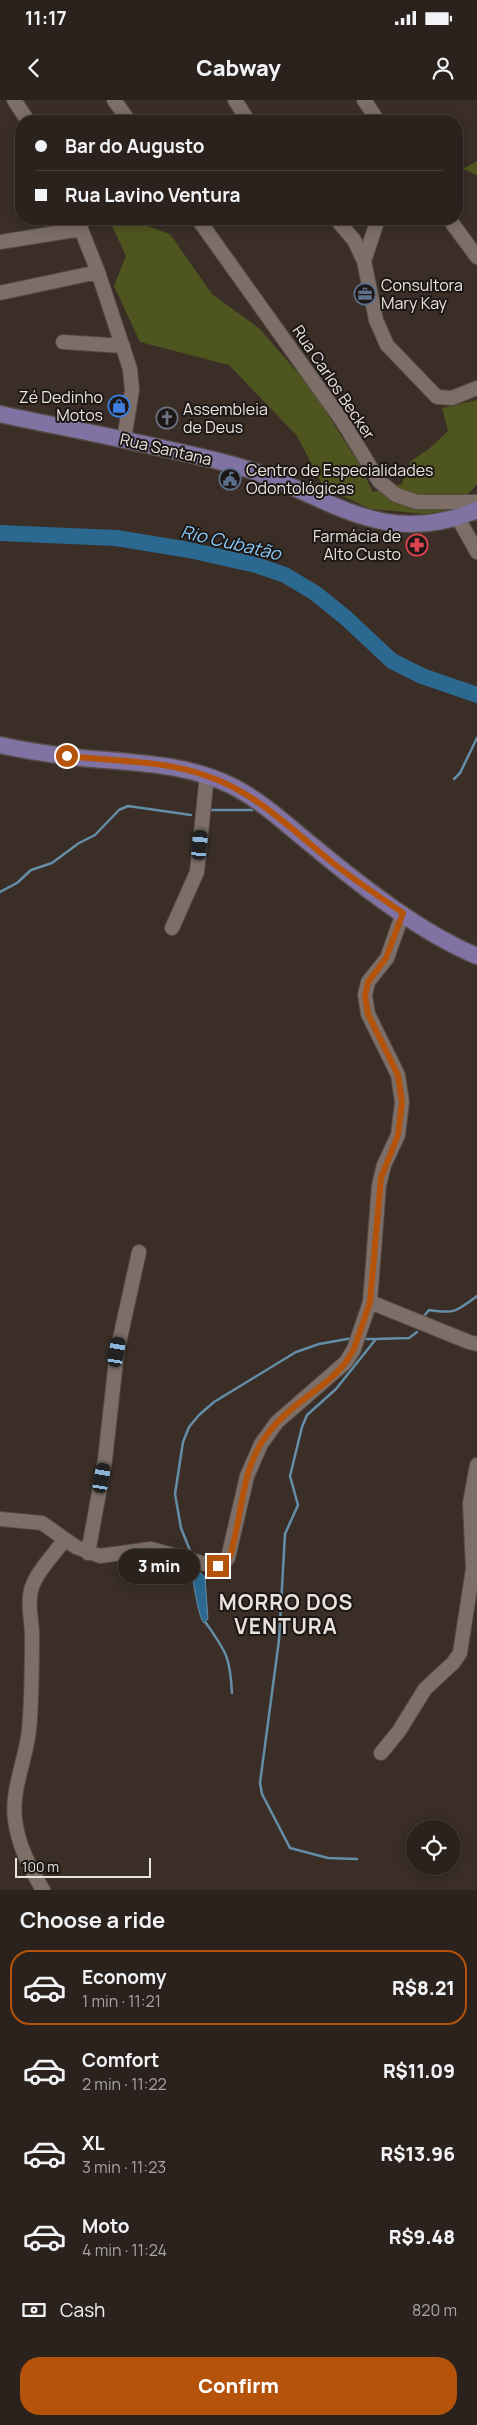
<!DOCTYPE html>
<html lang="en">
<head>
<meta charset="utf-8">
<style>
	body { margin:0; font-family:Manrope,sans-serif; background:#382f2a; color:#f1f3f6; height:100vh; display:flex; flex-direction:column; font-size:19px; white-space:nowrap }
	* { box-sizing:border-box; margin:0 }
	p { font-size:16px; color:#a6a4a4 }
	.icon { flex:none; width:28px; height:28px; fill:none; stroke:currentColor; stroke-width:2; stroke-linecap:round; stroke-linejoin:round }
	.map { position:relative; height:1790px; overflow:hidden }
	.sheet { display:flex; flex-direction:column; background:#2c221d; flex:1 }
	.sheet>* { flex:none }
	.banner { position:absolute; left:15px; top:15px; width:448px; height:110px; border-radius:20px; box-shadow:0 2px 12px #0003,0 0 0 1px #483f3b; display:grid; align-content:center; height:110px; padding:0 20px; background:#2c221d }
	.fabs { position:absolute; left:406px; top:1720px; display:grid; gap:10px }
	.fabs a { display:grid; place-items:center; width:55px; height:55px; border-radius:50%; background:#2c221d; box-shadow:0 2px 12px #0003,0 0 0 1px #483f3b; font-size:25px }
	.scale { position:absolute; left:15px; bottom:12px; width:136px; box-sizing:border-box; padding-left:5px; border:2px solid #eae2dd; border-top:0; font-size:14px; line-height:18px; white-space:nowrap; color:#eae2dd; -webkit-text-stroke:4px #1d1715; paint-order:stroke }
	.end { position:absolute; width:22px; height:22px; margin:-11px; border:6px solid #b45309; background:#fff; box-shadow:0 0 0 2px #fff }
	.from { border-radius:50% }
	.bubble { position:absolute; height:35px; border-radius:18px; background:#2c221d; box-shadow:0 2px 12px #0003,0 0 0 1px #483f3b; font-size:16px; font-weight:800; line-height:35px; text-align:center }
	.car { position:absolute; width:15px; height:30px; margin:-15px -8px; border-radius:6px; box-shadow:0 0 4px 1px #0007; background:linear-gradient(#222 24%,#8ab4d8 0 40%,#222 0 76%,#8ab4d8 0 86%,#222 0) }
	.banner b { display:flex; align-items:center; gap:18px; height:48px; font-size:19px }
	.banner b+b { border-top:1px solid #483f3b }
	.banner i { width:12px; height:12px; background:#f1f3f6 }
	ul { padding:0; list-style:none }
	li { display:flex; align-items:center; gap:15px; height:75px; margin:0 10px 8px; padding:0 10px; border:2px solid transparent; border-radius:20px }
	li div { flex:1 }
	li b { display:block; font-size:19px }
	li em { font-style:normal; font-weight:800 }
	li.on { border-color:#b45309 }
	li>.icon { width:45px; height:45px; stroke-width:1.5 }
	h2 { padding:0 20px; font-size:22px; line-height:60px }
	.pay { display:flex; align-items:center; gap:12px; height:55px; padding:0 20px; font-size:19px }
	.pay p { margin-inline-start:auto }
	.primary-button { display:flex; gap:10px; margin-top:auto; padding:10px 20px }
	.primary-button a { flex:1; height:58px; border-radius:20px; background:#b45309; color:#fff; font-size:20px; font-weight:800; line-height:58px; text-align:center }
	.status { display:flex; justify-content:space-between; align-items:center; height:35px; padding:0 25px; background:#2c221d; direction:ltr }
	.status svg { height:14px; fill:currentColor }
	header { display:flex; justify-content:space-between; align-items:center; height:65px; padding:0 20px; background:#2c221d; font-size:22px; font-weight:800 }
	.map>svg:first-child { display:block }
</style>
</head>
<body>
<div class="status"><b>11:17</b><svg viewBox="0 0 49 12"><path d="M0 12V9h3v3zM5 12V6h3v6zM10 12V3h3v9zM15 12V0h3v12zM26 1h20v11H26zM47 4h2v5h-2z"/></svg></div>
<header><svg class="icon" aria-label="back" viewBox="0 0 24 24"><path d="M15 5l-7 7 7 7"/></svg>Cabway<svg class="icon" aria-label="person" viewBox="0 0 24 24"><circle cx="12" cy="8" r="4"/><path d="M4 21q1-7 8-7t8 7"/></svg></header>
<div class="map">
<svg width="477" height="1790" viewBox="0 0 477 1790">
	<rect width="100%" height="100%" fill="#3a2e27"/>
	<path fill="#4f551f" d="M 477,61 L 477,75 L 463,69 Z
		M 109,119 L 135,119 L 139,123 L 170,134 L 212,194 L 260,229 L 311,288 L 358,362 L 373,392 L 402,384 L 410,362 L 430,348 L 448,331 L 442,308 L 477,300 L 477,384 L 474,388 L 451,410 L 425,414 L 371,409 L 324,388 L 297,336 L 229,265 L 140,242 L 114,186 L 126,156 Z"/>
	<path fill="#2b6991" stroke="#648da8" d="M 198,1471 L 205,1477 L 208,1519 L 204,1523 C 199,1518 194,1488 193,1479 Z"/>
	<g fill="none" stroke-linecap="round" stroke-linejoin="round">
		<path stroke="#648da8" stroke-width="2.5" d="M 454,679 L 460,673 L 477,638
			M 208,710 L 252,710
			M 0,792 L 17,783 L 31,770 L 52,763 L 79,743 L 95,735 L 119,710 L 128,706 L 191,715
			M 424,1216 L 429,1210 C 454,1214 456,1212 477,1196
			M 363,1239 L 375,1239
			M 191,1453 L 181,1428 L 175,1394 L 183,1342 L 189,1327 L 199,1315 L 214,1302 L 296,1252 L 319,1244 L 353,1238
			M 206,1523 C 226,1552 230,1556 232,1593
			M 357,1759 L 328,1758 L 290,1748 L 262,1694 L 260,1683 L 279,1540 L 285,1434 L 298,1405 L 290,1376 L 302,1327 L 307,1315 L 336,1289 L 376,1239 L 409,1238 L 417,1232"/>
		<path stroke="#2b6991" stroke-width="16" d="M 0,433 L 116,438 L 189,450 L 256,465 L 285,475 L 315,493 L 346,518 L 392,561 L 422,576 L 477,595"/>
		<g stroke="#554b45" stroke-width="16">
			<path id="minor" d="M 14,0 L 28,21
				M 114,0 L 129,21
				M 235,0 L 248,21
				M 364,0 L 378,21
				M 77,119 L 98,172 L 130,269 L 132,290 L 124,340
				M 198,119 L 343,322 L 379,381 L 396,395 L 417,402 L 477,402
				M 336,119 L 354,140 L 364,161
				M 378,119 L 364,161 L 376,220 L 387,245 L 437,297 L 452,298 L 477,288
				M 449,119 L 477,157
				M 0,142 L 81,129
				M 0,193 L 98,172
				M 63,242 L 123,246
				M 458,418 L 477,452
				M 172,828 L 197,772 L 207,675
				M 370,1202 L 469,1242 L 477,1244
				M 0,1419 L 42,1423 L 76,1447 L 100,1456 L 151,1449 L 213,1466 L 223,1464 L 228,1458 L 247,1376 L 261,1344 L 277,1322 L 346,1262 L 354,1249 L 370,1202 L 379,1085 L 384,1065 L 398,1035 L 402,1002 L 398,975 L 368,914 L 365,895 L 368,882 L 387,858 L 403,813
				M 88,1453 L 105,1360 L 117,1252 L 139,1152
				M 381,1653 L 399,1631 L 425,1589 L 453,1563 L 460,1553 L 473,1469 L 470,1403 L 477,1365
				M 43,1790 C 30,1768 18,1745 15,1720 C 11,1689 26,1660 29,1630 C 32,1599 32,1567 32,1535 C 32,1520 27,1506 31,1490 C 36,1472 54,1455 64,1440"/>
		</g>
		<g stroke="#554b45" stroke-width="19">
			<path id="major" d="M 0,314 C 75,330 151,344 226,363 C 320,386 374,453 477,410
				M 0,645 C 27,651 55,655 82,658 C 134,663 187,663 234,687 C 263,702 288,726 313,746 C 360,785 421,833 477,856"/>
		</g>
		<use href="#minor" stroke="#7d6e67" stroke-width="14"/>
		<use href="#major" stroke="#8073a4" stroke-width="16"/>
	</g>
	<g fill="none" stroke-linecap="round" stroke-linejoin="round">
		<path stroke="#b45309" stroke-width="6" d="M 67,656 C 113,661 163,660 207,676 C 258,693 296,734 338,767 C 359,783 381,798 403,813 L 386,858 L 368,882 L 365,896 L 368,914 L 398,975 L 402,1002 L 398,1035 L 381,1078 L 370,1202 L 354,1249 L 346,1262 C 325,1289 290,1304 269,1332 C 240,1367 243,1415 230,1456 L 225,1462 L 218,1466"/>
	</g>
	<defs>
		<g id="office-ring" transform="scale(1.125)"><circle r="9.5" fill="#1d1715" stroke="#5c6f8a" stroke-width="1.5"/><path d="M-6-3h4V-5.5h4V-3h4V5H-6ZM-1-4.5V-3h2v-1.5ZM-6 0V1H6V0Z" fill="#5c6f8a"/></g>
		<g id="shop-ring" transform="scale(1.125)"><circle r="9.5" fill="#1d1715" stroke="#3f7fe0" stroke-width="1.5"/><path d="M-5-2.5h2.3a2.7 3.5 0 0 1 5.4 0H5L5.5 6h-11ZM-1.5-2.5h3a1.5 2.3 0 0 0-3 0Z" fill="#3f7fe0"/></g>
		<g id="church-ring" transform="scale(1.125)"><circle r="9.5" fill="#1d1715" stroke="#6b7280" stroke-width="1.5"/><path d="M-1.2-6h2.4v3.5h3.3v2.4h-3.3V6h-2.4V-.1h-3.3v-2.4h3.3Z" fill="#6b7280"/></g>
		<g id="civic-ring" transform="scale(1.125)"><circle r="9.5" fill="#1d1715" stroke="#5c6f8a" stroke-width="1.5"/><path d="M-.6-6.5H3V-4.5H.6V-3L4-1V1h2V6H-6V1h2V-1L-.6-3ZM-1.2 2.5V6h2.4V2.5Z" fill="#5c6f8a"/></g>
		<g id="pharmacy-ring" transform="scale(1.125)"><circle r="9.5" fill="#1d1715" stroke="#e0444e" stroke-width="1.5"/><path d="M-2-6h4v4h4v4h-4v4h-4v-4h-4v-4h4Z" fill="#e0444e"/></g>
	</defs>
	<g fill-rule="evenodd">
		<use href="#office-ring" x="365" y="194"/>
		<use href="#shop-ring" x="119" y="306"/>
		<use href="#church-ring" x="167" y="318"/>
		<use href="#civic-ring" x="230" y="379"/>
		<use href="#pharmacy-ring" x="417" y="445"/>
	</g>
	<g text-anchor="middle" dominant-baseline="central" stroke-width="4" stroke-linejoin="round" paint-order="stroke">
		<g font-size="16" fill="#eae2dd" stroke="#1d1715" text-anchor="start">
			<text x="381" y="185">Consultora<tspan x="381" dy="18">Mary Kay</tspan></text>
			<text x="103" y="297" text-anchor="end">Zé Dedinho<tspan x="103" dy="18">Motos</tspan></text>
			<text x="183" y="309">Assembleia<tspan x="183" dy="18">de Deus</tspan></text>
			<text x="246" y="370">Centro de Especialidades<tspan x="246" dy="18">Odontológicas</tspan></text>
			<text x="401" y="436" text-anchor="end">Farmácia de<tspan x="401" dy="18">Alto Custo</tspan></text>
		</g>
		<g font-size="16" fill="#eae2dd" stroke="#1d1715">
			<text transform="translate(334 282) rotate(56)">Rua Carlos Becker</text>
			<text transform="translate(166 349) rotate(13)">Rua Santana</text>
		</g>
		<g font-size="18" font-style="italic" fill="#87cafa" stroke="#1d1715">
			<text transform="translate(231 442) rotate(13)">Rio Cubatão</text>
		</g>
		<g font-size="21" font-weight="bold" letter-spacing="1" fill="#eae2dd" stroke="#1d1715">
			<text x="286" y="1502">MORRO DOS<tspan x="286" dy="24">VENTURA</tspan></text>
		</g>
	</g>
</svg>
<div class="fabs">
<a><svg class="icon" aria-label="locate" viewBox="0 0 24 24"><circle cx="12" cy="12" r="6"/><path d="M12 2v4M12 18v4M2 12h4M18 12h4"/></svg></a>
</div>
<div class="scale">100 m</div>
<i class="end from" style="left:67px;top:656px"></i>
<i class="end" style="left:218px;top:1466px"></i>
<div class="bubble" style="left:118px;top:1449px;width:82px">3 min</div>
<i class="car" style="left:200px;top:745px;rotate:5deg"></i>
<i class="car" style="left:117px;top:1252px;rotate:10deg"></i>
<i class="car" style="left:102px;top:1378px;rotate:10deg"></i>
<div class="banner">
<b><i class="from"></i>Bar do Augusto</b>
<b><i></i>Rua Lavino Ventura</b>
</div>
</div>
<section class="sheet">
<h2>Choose a ride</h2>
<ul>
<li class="on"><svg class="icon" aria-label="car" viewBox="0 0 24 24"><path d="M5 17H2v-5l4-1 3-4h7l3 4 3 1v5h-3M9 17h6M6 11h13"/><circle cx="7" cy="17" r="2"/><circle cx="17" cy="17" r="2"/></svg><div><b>Economy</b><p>1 min · 11:21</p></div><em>R$8.21</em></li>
<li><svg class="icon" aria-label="car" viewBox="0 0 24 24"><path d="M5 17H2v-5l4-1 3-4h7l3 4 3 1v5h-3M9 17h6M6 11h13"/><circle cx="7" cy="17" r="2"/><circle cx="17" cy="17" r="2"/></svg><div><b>Comfort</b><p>2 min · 11:22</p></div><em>R$11.09</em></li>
<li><svg class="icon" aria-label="car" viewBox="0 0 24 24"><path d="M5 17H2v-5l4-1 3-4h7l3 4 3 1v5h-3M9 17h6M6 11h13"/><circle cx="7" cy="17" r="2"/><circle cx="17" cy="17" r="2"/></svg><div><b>XL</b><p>3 min · 11:23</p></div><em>R$13.96</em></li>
<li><svg class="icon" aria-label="car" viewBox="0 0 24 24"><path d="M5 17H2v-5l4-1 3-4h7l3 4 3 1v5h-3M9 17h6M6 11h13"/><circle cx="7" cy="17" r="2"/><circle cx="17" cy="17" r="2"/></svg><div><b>Moto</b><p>4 min · 11:24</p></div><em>R$9.48</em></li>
</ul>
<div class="pay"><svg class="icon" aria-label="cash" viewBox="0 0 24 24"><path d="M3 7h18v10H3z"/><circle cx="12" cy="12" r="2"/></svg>Cash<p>820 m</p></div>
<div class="primary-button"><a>Confirm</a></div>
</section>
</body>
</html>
